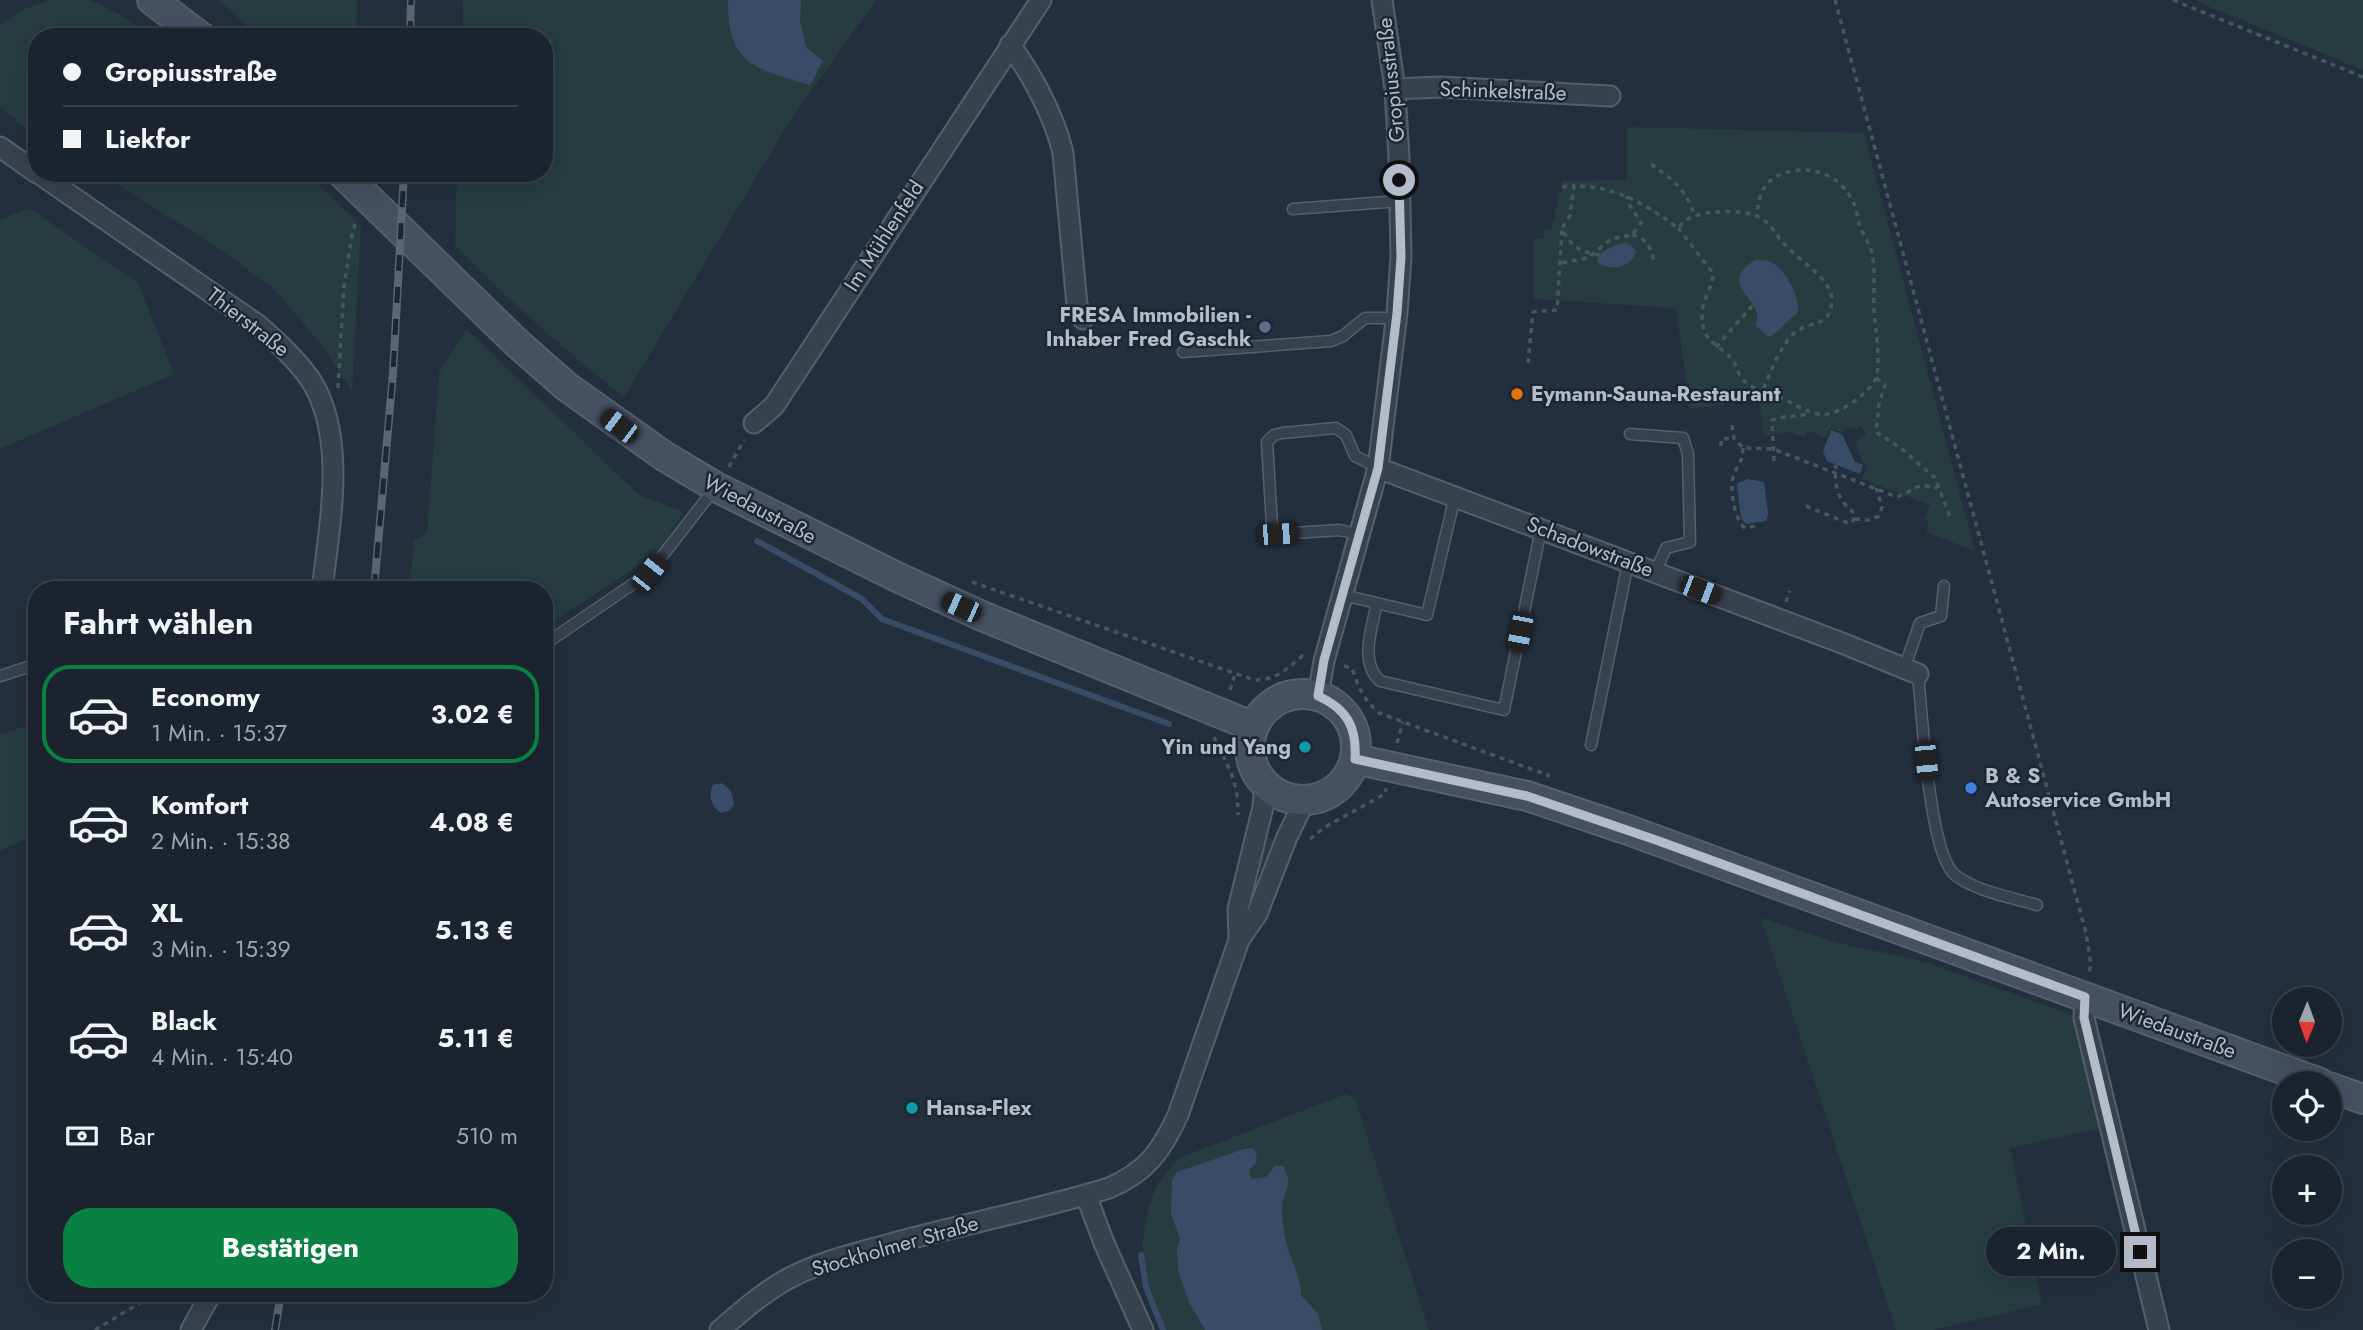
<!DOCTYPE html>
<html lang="de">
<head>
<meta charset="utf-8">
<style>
	body { margin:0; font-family:Jost,sans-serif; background:#242b36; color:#f1f3f6; height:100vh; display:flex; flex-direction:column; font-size:26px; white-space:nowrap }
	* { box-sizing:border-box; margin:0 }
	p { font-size:23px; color:#a0a4aa }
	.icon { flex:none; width:38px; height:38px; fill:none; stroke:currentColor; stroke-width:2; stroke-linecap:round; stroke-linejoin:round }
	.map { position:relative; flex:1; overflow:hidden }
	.panel { position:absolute; left:28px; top:581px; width:525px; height:721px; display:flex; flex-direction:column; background:#1b232e; border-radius:28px; box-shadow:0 7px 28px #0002,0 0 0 2px #39404a }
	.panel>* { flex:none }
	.top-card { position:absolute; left:28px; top:28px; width:525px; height:154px; border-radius:28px; box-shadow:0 7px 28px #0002,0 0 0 2px #39404a; display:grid; align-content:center; height:154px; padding:0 35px; background:#1b232e }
	.needle { width:46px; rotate:181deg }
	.buttons { position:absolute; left:2272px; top:987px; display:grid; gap:14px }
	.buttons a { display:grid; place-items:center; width:70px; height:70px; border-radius:50%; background:#1b232e; box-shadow:0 7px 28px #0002,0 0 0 2px #39404a; font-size:35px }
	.end { position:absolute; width:32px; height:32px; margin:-16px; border:9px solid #b4bcc9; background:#111; box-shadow:0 0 0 4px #111 }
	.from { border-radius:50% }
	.bubble { position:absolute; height:49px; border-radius:24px; background:#1b232e; box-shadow:0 7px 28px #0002,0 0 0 2px #39404a; font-size:23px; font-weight:700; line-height:49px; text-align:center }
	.car { position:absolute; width:21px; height:42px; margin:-21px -10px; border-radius:9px; box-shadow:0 0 5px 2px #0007; background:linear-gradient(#222 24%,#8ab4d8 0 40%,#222 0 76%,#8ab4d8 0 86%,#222 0) }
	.top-card b { display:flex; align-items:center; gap:24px; height:66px; font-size:26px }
	.top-card b+b { border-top:2px solid #39404a }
	.top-card i { width:18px; height:18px; background:#f1f3f6 }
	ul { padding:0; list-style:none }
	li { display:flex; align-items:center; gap:21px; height:98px; margin:0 14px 10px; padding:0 21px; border:4px solid transparent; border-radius:28px }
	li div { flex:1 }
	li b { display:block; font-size:26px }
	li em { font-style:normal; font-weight:700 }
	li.active { border-color:#0b8043 }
	li>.icon { width:63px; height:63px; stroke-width:1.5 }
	h2 { padding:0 35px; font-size:32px; line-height:84px }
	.pay { display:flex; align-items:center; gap:18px; height:77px; padding:0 35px; font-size:26px }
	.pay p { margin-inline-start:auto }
	.button { display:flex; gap:14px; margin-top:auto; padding:14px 35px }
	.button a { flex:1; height:80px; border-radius:28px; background:#0b8043; color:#fff; font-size:28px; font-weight:700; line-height:80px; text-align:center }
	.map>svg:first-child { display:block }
</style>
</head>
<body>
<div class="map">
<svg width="2363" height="1330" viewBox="0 0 2363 1330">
	<rect width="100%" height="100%" fill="#242f3e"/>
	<path fill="#263c3f" d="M 49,0 L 90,0 L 120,15 L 152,37 L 37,37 L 37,135 L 20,124 L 0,106 L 0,26 L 25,9 Z
		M 219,0 L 357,0 L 356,37 L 258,37 Z
		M 463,0 L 876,0 L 791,119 L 624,397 C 564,350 509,300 455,246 L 457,173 L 544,173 L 544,37 L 462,37 Z
		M 2193,0 L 2363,0 L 2363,70 Z
		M 1627,127 L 1864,133 L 1975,551 L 1926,532 L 1929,522 L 1924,520 L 1930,505 L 1862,479 L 1867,465 L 1863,463 L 1855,443 L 1866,434 L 1861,426 L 1855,429 L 1845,428 L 1843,433 L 1830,428 L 1826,438 L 1807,430 L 1804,437 L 1787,431 L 1780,434 L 1764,435 L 1759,400 L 1737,403 L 1734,401 L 1730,404 L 1727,402 L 1723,405 L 1690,409 L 1676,308 L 1534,299 L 1534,239 L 1543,239 L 1544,230 L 1552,229 L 1552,222 L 1555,222 L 1555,208 L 1558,208 L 1558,193 L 1562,193 L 1562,181 L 1627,180 Z
		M 99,173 L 308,173 L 361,226 L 352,391 L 320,343 L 276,291 L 226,253 Z
		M 29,208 L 138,283 L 174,374 L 0,449 L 0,220 Z
		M 466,329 L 639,495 L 684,512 L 657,554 L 544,627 L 544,590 L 409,590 L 414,541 L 427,533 L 439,373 Z
		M 37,722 L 37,835 L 0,851 L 0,735 Z
		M 1268,837 L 1277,840 L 1263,873 L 1260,873 L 1257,867 Z
		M 1761,918 L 1839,943 L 1925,962 L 2074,1016 L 2101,1128 L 2010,1148 L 2042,1304 L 1934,1330 L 1896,1330 Z
		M 1346,1094 L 1355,1098 L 1429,1330 L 1160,1330 L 1151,1304 L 1144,1269 L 1142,1246 L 1147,1213 L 1157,1184 L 1179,1158 Z"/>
	<path fill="#394c67" d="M 728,0 L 801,0 L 800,21 L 806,47 L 823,61 L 810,85 C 757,69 727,66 728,0 Z
		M 1626,243 L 1633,247 L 1636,252 C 1631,268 1611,272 1597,262 C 1599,249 1615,245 1626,243 Z
		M 1755,260 C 1760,260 1766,260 1771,262 C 1785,269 1802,299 1797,314 C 1786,320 1779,333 1769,337 L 1756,326 C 1756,322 1758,319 1757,315 C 1755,295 1719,283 1755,260 Z
		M 1831,430 L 1842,434 L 1855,462 L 1863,465 L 1860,474 L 1827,461 L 1823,451 Z
		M 1748,479 L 1764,482 L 1768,514 L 1766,521 L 1746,524 L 1741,518 L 1737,486 L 1738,483 Z
		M 721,783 C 731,788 733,794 734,805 L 729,811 L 721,813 C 711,806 708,796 713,785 Z
		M 1253,1148 L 1257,1154 L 1255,1165 L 1249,1170 L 1250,1177 L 1253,1179 L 1266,1177 L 1275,1166 L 1283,1166 C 1296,1186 1280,1192 1282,1214 C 1283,1227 1285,1240 1289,1252 C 1294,1268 1301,1279 1301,1295 L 1318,1314 L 1322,1330 L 1205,1330 L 1189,1302 L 1178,1271 L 1177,1250 L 1180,1238 L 1171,1214 L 1172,1180 L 1177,1172 L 1244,1149 Z"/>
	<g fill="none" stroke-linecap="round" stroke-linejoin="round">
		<path stroke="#394c67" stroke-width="6" d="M 757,541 L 862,599 L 882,619 L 1169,724
			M 1141,1255 L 1146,1287 L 1163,1330"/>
		<g stroke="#565f6c" stroke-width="13">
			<path id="service" d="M 1293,209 L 1400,201
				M 1183,352 L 1331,341 L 1343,336 L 1365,318 L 1397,318
				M 1630,434 L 1683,438 L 1688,454 L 1690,542 L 1666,548 L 1655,573
				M 1359,534 L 1339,530 L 1278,534 L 1272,525 L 1267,442 L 1274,435 L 1282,433 L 1336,428 L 1346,435 L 1355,456 L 1378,468
				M 1343,595 L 1427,615 L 1455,496
				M 1377,603 C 1372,627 1359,662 1380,681 L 1504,710 L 1541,529
				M 544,651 L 548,642 L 649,573 L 715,488
				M 1904,669 L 1920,623 L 1941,616 L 1944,586
				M 1918,674 C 1922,714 1929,848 1953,873 C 1970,890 2014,898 2037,905
				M 0,676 L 37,664
				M 1591,745 L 1628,563"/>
		</g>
		<g stroke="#565f6c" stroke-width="23">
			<path id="minor" d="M 1010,45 C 1032,74 1055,118 1063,153 L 1077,305 L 1083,319
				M 1395,89 L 1440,87 L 1610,96
				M 0,147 L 37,173
				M 38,173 L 258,325 C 277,342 295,358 310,379 C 348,437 329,526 322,590
				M 754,423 L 774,406 L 1041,0
				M 1378,468 L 1842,643 L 1918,674
				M 1318,696 L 1324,661 L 1378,468 L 1397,313 L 1401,257 L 1399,159 L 1395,89 L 1382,0
				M 1239,940 L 1238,909 L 1263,807 L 1265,784
				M 2085,997 L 2084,1018 L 2159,1330
				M 1086,1195 L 1104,1243 L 1143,1330
				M 191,1330 L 211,1293
				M 720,1330 C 741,1312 760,1295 784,1281 C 817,1262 854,1254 890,1244 C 963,1224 1037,1210 1109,1188 C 1146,1172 1161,1152 1178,1115 L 1239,940 L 1257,914 L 1287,837 L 1305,800"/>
		</g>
		<g stroke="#565f6c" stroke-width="32">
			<path id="secondary" d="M 152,0 L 201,37
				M 342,173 L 517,343 L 567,387 L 664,456 L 716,487 L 899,578 L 982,616 L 1254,727
				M1250 747a53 53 0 1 1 106 0a53 53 0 1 1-106 0Z
				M 1355,759 L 1527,796 L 1631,831 L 2320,1083
				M 2329,1087 L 2363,1099"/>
		</g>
		<path stroke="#44595c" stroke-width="3.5" stroke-dasharray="5 5" stroke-linecap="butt" d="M 1835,0 L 2086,933 L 2091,964 L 2089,972
			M 2173,0 L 2363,77
			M 1651,164 C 1673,180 1685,188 1695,216
			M 1562,187 L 1574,186
			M 1678,228 L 1713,273 C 1713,287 1703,298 1702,313 C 1701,343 1717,342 1732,359 C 1737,365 1737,373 1742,378 C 1749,389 1767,392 1779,397 C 1794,403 1812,417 1828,414 C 1845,410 1866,395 1875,380 C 1882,368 1875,326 1874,311 C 1873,292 1876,272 1872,253 C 1869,242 1862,233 1859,223 C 1857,215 1856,206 1851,198 C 1837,173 1808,164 1782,174 C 1763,181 1758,197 1757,216
			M 1632,235 C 1647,238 1650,247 1654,261
			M 1600,255 C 1581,253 1569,245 1562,228 L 1570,215 L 1574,186 C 1615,186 1646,204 1678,228 C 1683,223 1687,218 1695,216 C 1712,211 1742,209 1759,217 C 1771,223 1776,235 1785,245 C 1799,260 1821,272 1830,291 C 1832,295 1832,303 1831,307 C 1828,327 1806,322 1794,333 C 1779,348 1771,371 1763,390
			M 1562,263 L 1588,258 L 1611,239 L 1632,235 L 1641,223 L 1629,204 L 1627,196
			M 1716,347 L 1753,305
			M 1528,363 L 1533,312 L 1557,310 L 1562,230
			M 1876,378 L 1885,385 L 1879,404 L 1876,432 L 1902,449 L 1935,478 L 1950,517
			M 338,388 L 344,286 L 352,235 L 356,222
			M 1732,425 L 1734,438 L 1743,448 L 1773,449 L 1897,497 C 1917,490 1912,482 1938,488
			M 1721,446 L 1721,439 L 1734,438
			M 1743,448 C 1743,460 1738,465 1734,474 C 1729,487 1734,520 1745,528 L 1756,526 L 1756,523
			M 1774,461 L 1772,420 C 1784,415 1797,418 1810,413
			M 729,467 L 744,440
			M 1806,506 L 1845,522 L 1852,523 L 1855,516 C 1852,509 1848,509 1844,503 C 1836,494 1834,476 1836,465
			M 1855,519 L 1869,520 L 1879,516 L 1882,507 L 1876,488
			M 972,582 L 1254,680 C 1276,680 1286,670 1302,656 L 1306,656
			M 1786,602 L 1790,591
			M 1344,666 L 1352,668 C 1358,687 1364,700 1379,713 L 1550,776
			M 1230,690 L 1235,674
			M 1214,737 C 1228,769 1238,777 1238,815
			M 1397,743 L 1403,722
			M 1310,839 L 1325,827 L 1385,794 L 1386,788
			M 95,1330 L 156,1293"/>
		<use href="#service" stroke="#38414e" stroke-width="10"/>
		<use href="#minor" stroke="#38414e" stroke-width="19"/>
		<use href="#secondary" stroke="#465061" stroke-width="28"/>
		<g stroke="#5a6575" stroke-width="8">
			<path id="rail" d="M 410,37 L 411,0
				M 374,590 L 393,373 L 404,173
				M 275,1330 L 281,1293"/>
		</g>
		<use href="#rail" stroke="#1d2633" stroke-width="5" stroke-dasharray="16" stroke-linecap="butt"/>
	</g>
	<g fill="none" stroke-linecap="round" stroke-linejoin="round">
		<path stroke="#b4bcc9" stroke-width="9" d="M 1399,180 L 1401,257 L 1397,313 L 1378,468 L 1324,660 L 1318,696 C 1347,709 1357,727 1355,759 L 1527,796 L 1656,840 L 2085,997 L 2084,1018 L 2140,1252"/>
	</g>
	<circle fill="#5c6f8a" stroke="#1d2633" stroke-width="2.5" cx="1265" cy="327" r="7"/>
	<circle fill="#e8710a" stroke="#1d2633" stroke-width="2.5" cx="1517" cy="394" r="7"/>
	<g fill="#0f9aa8" stroke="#1d2633" stroke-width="2.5">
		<circle cx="1305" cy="747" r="7"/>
		<circle cx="912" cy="1108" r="7"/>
	</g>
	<circle fill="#3f7fe0" stroke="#1d2633" stroke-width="2.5" cx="1971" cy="788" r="7"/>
	<g text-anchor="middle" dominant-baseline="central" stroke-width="5" stroke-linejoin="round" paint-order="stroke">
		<g font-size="21" fill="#b4bcc9" stroke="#1d2633">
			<text transform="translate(1391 80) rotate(-96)">Gropiusstraße</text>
			<text transform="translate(1503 91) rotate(2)">Schinkelstraße</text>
			<text transform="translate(884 236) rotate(-57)">Im Mühlenfeld</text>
			<text transform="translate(248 322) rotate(38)">Thierstraße</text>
			<text transform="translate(760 509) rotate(28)">Wiedaustraße</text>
			<text transform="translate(1590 547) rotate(21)">Schadowstraße</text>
			<text transform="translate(2177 1031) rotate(20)">Wiedaustraße</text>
			<text transform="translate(895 1246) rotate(-16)">Stockholmer Straße</text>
		</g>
		<g font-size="21" font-weight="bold" fill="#b4bcc9" stroke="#1d2633" text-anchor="start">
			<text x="1251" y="315" text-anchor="end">FRESA Immobilien -<tspan x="1251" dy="24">Inhaber Fred Gaschk</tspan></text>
			<text x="1531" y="394">Eymann-Sauna-Restaurant</text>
			<text x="1291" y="747" text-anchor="end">Yin und Yang</text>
			<text x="1985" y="776">B &amp; S<tspan x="1985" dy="24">Autoservice GmbH</tspan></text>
			<text x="926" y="1108">Hansa-Flex</text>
		</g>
	</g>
</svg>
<div class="buttons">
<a><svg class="needle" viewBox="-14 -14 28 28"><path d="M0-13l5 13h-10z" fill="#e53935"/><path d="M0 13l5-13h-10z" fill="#a0a4aa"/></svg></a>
<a><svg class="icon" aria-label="locate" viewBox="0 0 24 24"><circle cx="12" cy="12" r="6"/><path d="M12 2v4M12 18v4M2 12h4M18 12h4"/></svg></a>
<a>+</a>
<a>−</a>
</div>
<i class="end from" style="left:1399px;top:180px"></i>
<i class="end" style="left:2140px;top:1252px"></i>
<div class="bubble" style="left:1986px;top:1227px;width:130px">2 Min.</div>
<i class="car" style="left:619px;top:426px;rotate:307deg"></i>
<i class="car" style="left:1278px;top:534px;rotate:87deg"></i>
<i class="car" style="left:649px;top:573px;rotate:38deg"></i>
<i class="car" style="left:1700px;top:590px;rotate:111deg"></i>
<i class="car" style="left:961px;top:607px;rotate:294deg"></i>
<i class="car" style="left:1520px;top:632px;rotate:191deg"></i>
<i class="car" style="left:1926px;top:761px;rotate:175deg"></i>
<div class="top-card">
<b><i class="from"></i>Gropiusstraße</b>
<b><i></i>Liekfor</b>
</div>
<section class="panel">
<h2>Fahrt wählen</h2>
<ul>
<li class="active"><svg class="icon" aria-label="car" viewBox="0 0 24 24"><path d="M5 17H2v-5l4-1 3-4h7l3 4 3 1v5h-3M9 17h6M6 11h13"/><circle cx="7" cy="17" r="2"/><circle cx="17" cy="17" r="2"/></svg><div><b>Economy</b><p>1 Min. · 15:37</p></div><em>3.02 €</em></li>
<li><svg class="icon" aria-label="car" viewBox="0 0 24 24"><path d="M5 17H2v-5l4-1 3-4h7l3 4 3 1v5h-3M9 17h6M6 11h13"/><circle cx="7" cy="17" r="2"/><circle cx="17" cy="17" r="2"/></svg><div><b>Komfort</b><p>2 Min. · 15:38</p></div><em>4.08 €</em></li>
<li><svg class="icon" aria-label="car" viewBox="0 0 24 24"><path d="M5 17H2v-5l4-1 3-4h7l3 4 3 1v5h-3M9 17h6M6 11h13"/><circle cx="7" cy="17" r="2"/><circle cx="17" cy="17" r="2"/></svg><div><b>XL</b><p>3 Min. · 15:39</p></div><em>5.13 €</em></li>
<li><svg class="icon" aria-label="car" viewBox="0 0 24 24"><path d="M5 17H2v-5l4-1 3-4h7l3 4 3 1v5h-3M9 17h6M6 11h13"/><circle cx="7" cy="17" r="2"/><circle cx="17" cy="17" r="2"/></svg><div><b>Black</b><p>4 Min. · 15:40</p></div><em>5.11 €</em></li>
</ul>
<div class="pay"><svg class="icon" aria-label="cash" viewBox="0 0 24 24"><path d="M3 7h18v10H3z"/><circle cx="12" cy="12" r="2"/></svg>Bar<p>510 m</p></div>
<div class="button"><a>Bestätigen</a></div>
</section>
</div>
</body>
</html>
